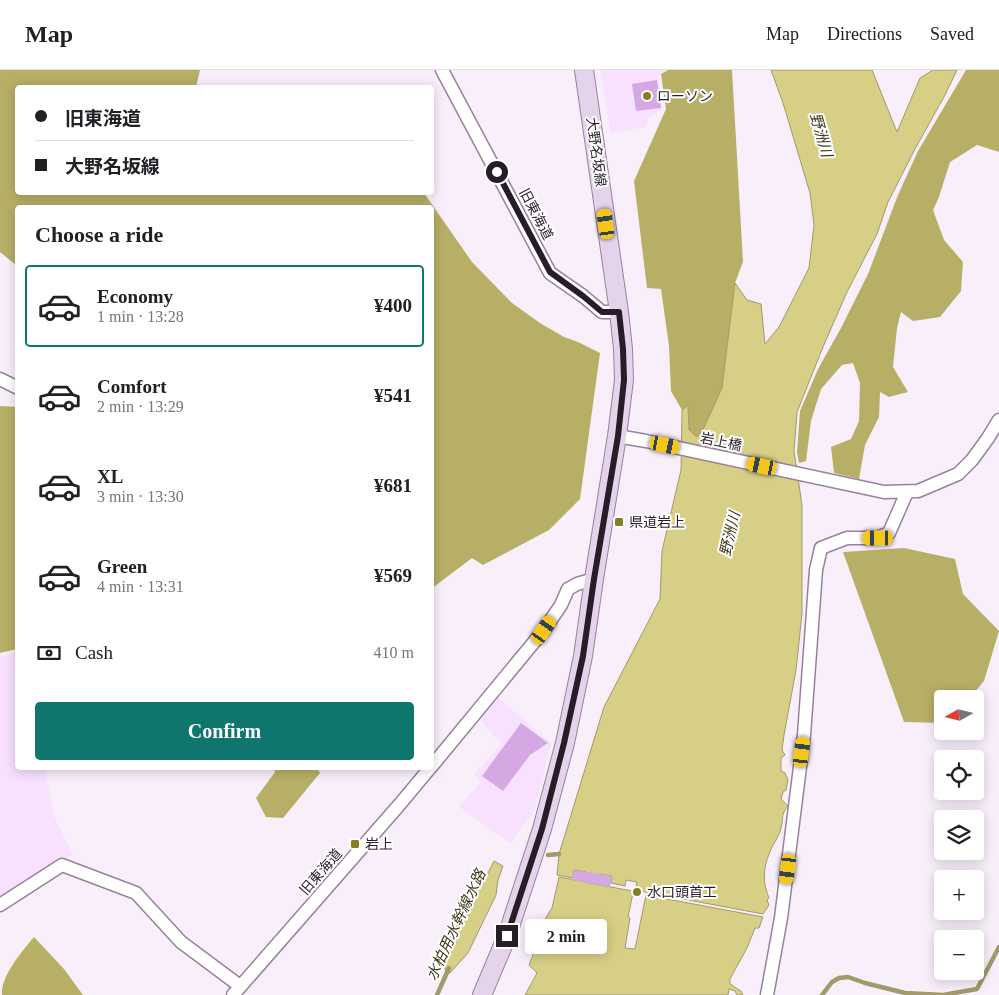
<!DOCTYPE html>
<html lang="en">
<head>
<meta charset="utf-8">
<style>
	body { margin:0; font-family:"Times New Roman","Noto Sans JP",serif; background:#f6f6f6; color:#202124; height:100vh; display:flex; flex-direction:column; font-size:19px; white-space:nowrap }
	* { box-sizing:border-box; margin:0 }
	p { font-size:16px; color:#757577 }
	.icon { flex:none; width:28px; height:28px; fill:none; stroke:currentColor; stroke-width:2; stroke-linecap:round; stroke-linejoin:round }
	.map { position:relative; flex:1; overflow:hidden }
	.details { position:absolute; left:15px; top:135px; width:419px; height:565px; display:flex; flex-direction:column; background:#fff; border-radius:5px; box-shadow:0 2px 12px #0003 }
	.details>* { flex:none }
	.hud { position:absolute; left:15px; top:15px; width:419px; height:110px; border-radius:5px; box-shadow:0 2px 12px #0003; display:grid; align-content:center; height:110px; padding:0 20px; background:#fff }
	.needle { width:32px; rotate:262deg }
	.tools { position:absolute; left:934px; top:620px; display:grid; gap:10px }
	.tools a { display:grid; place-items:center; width:50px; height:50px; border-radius:5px; background:#fff; box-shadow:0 2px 12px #0003; font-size:25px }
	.end { position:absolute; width:22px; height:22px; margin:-11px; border:6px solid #261d28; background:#fff; box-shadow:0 0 0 2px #fff }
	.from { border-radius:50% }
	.bubble { position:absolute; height:35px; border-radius:5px; background:#fff; box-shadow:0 2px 12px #0003; font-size:16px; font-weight:800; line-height:35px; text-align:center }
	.car { position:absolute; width:15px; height:30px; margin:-15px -8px; border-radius:6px; box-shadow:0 0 4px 1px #0007; background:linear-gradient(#f5c518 24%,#345 0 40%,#f5c518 0 76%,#345 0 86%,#f5c518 0) }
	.hud b { display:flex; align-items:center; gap:18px; height:48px; font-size:19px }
	.hud b+b { border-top:1px solid #e0e0e0 }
	.hud i { width:12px; height:12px; background:#202124 }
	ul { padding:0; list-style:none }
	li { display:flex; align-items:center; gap:15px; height:82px; margin:0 10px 8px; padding:0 10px; border:2px solid transparent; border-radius:5px }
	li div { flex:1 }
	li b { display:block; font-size:19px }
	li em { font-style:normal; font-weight:800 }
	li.current { border-color:#0f766e }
	li>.icon { width:45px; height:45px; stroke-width:1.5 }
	h2 { padding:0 20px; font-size:22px; line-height:60px }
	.pay { display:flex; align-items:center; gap:12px; height:55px; padding:0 20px; font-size:19px }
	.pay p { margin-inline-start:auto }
	.primary-button { display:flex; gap:10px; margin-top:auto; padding:10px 20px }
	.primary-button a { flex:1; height:58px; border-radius:5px; background:#0f766e; color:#fff; font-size:20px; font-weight:800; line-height:58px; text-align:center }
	header { display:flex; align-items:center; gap:30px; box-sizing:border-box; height:70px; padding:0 25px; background:#fff; border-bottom:1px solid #e0e0e0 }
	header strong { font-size:24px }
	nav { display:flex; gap:28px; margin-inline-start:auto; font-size:18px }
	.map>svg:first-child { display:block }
</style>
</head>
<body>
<header>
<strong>Map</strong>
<nav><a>Map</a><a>Directions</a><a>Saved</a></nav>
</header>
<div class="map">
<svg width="999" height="925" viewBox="0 0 999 925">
	<rect width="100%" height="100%" fill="#f8effb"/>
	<path fill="#f7e1ff" d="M 600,0 L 664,0 L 658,6 L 663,39 L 649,47 L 646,57 L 611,63 Z
		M 17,582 L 18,698 L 45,698 L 54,746 L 73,785 L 0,829 L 0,587 Z
		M 498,628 L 551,673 L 534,742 L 510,773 L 459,737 L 481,712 L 474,704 L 502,674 L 480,650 Z"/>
	<path fill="#b7af66" d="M 0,0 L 200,0 L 196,17 L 18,18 L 18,122 L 424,123 L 472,192 L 512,233 L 540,253 L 564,267 L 578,272 L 600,283 L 580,429 L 549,460 L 483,495 L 472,488 L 431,519 L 431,138 L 18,138 L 17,196 L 0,182 Z
		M 668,0 L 732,0 L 743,192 L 735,213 L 722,318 L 701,364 L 697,368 L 689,360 L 688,336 L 682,340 L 671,321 L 669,276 L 661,219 L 647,218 L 634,111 L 666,39 L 661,4 Z
		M 966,0 L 999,0 L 999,82 L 977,75 L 950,92 L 939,127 L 933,140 L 944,170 L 963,192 L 961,221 L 940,247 L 913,251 L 901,242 L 897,258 L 893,297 L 908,322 L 889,327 L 880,322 L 879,347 L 865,375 L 859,409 L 834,403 L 831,377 L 851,369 L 859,351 L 860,313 L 853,293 L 842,295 L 821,319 L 811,351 L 806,391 L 799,393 L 797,382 L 800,341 L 818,299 L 841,258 L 868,204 L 898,125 L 918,81 Z
		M 0,336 L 18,337 L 17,579 L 0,583 Z
		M 904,478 L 955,489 L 963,524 L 999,561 L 984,611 L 969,629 L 942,629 L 942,653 L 904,652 L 843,482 Z
		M 274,698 L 317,698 L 320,703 L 283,748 L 266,747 L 256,728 L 275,702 Z
		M 34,867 L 64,899 L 83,925 L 2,925 C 0,907 23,880 34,867 Z"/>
	<path fill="#d7cf85" stroke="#a29a69" d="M 771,0 L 872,0 L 897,62 L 920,8 L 933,0 L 957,0 L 945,25 L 915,79 L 888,132 L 877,164 L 847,222 L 823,277 L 797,342 L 794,381 L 802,435 L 802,544 L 796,600 L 784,665 L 782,680 L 785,685 L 781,688 L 781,701 L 785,703 L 788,710 L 786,720 L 783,722 L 781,729 L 788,736 C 780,746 784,747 781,758 C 780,764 776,770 773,775 C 764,794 761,808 769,828 L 767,830 L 769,835 L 763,844 L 635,820 L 637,812 L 626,810 L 625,816 L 611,813 L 612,806 L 600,804 L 598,811 L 584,808 L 586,802 L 574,800 L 573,808 L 557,805 L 559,784 L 604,637 L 660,529 L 662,481 L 681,400 L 682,340 L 688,335 L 689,360 L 697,367 L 701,364 L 722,318 L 735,213 L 747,230 L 761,234 L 765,274 L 779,257 L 809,198 L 814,155 L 810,123 L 783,33 Z
		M 494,791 L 503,796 L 498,810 L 496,825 L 468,883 L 450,903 L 445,900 L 448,872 L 475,817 L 487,805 Z
		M 559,807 L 632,821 L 632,823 L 633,823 L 628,847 L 630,848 L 625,878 L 635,879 L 646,825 L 763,847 L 759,858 L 755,858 L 747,878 L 730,909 L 730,914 L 741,921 L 743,925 L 737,925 L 735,921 L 729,919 L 728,925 L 525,925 L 537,903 L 529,895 L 538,873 L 540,857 L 552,838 Z"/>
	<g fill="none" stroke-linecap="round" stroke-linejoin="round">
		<path stroke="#a29a69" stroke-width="4.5" d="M 548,785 L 559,784
			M 437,925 L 449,898
			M 822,925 L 832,912 L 839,908 L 848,907 L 865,913 L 905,923 L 943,925
			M 943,925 L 977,919 L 999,877"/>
	</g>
	<path fill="#d5a8e4" d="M 657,10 L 661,38 L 636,41 L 632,14 Z
		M 521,653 L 548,673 L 530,685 L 503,721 L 482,706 Z
		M 574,800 L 612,806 L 610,817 L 572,810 Z"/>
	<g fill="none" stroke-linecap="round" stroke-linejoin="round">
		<g stroke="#97829e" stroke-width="15">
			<path id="street" d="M 442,0 L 550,203 L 583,226 L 602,242 L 619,242
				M 0,309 L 18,318
				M 617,366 L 646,371 L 884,422 L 918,421 L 958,404 L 972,390 L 988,368 L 999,350
				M 431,697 L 544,560 L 561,535 L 568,519 L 577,514 L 594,509
				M 0,835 L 62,795 L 136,823 L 181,872 L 240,916
				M 233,925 L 400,734 L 430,698
				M 767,925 L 781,848 L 804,665 L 816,500 L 821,478 L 847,468 L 877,468 L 889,463 L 907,422"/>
		</g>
		<g stroke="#97829e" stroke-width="20">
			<path id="secondary" d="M 482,925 L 507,866 L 542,759 L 565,673 L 583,586 L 594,509 L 617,366 L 624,310 L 623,279 L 619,242 L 584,0"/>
		</g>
		<use href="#street" stroke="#fff" stroke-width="12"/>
		<use href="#secondary" stroke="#e5d3eb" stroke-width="18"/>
	</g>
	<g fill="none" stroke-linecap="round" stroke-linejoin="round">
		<path stroke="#261d28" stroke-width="6" d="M 497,102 L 550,202 L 583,226 L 602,242 L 619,242 L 623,279 L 624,310 L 618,366 L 594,509 L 583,586 L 564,673 L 542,759 L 507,866"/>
	</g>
	<g fill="#867e24" stroke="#fff" stroke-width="2">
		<circle cx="647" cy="26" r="5"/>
		<rect x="614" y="447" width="10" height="10" rx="2.5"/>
		<rect x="350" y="769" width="10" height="10" rx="2.5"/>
		<circle cx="637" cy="822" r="5"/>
	</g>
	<g text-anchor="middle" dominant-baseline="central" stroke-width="4" stroke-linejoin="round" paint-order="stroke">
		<g font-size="14" fill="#261d28" stroke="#fff" text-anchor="start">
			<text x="657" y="26">ローソン</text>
			<text x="629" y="452">県道岩上</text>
			<text x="365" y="774">岩上</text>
			<text x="647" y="822">水口頭首工</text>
		</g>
		<g font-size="14" fill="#261d28" stroke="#fff">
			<text transform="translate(596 82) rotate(82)">大野名坂線</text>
			<text transform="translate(536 144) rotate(62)">旧東海道</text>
			<text transform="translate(721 372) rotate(12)">岩上橋</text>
			<text transform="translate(321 802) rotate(-49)">旧東海道</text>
		</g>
		<g font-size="15" font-style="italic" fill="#3d3a19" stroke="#fff">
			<text transform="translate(821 65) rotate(74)">野洲川</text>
			<text transform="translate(730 464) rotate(-77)">野洲川</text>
			<text transform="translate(456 855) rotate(-65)">水柏用水幹線水路</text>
		</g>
	</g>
</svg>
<div class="tools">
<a><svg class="needle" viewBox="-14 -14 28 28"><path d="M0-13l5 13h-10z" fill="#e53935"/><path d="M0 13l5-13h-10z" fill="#757577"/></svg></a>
<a><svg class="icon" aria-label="locate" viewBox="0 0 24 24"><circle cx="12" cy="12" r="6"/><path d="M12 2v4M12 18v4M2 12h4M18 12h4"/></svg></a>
<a><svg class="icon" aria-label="layers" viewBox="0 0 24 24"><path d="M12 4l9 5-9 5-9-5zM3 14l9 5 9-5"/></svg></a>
<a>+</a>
<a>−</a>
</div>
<i class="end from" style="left:497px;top:102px"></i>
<i class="end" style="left:507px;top:866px"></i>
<div class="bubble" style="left:525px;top:849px;width:82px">2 min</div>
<i class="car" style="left:606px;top:154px;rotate:352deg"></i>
<i class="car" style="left:665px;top:375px;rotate:102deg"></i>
<i class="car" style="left:762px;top:396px;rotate:282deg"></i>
<i class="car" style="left:878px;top:468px;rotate:270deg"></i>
<i class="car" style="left:544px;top:560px;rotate:35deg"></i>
<i class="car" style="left:802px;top:682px;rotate:7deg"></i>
<i class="car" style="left:788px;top:799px;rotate:187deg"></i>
<div class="hud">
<b><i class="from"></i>旧東海道</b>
<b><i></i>大野名坂線</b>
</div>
<section class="details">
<h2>Choose a ride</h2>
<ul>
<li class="current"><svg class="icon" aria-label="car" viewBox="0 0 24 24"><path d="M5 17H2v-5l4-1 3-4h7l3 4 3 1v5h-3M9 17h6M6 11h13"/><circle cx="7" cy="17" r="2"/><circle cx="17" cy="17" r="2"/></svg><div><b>Economy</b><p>1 min · 13:28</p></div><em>¥400</em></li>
<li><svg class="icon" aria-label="car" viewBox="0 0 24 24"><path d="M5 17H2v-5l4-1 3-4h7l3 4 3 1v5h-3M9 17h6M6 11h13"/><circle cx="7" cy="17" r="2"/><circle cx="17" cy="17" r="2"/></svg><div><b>Comfort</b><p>2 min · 13:29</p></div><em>¥541</em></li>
<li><svg class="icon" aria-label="car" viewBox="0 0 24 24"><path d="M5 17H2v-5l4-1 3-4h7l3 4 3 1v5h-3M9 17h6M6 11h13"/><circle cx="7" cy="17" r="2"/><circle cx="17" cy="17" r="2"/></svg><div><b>XL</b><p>3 min · 13:30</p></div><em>¥681</em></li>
<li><svg class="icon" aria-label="car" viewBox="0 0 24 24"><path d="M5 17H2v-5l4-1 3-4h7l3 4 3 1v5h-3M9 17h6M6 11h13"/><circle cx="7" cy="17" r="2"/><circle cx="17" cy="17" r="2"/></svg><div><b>Green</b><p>4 min · 13:31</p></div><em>¥569</em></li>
</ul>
<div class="pay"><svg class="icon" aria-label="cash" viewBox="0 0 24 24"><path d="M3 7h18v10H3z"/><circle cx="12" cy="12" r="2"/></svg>Cash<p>410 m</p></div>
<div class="primary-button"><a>Confirm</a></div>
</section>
</div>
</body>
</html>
